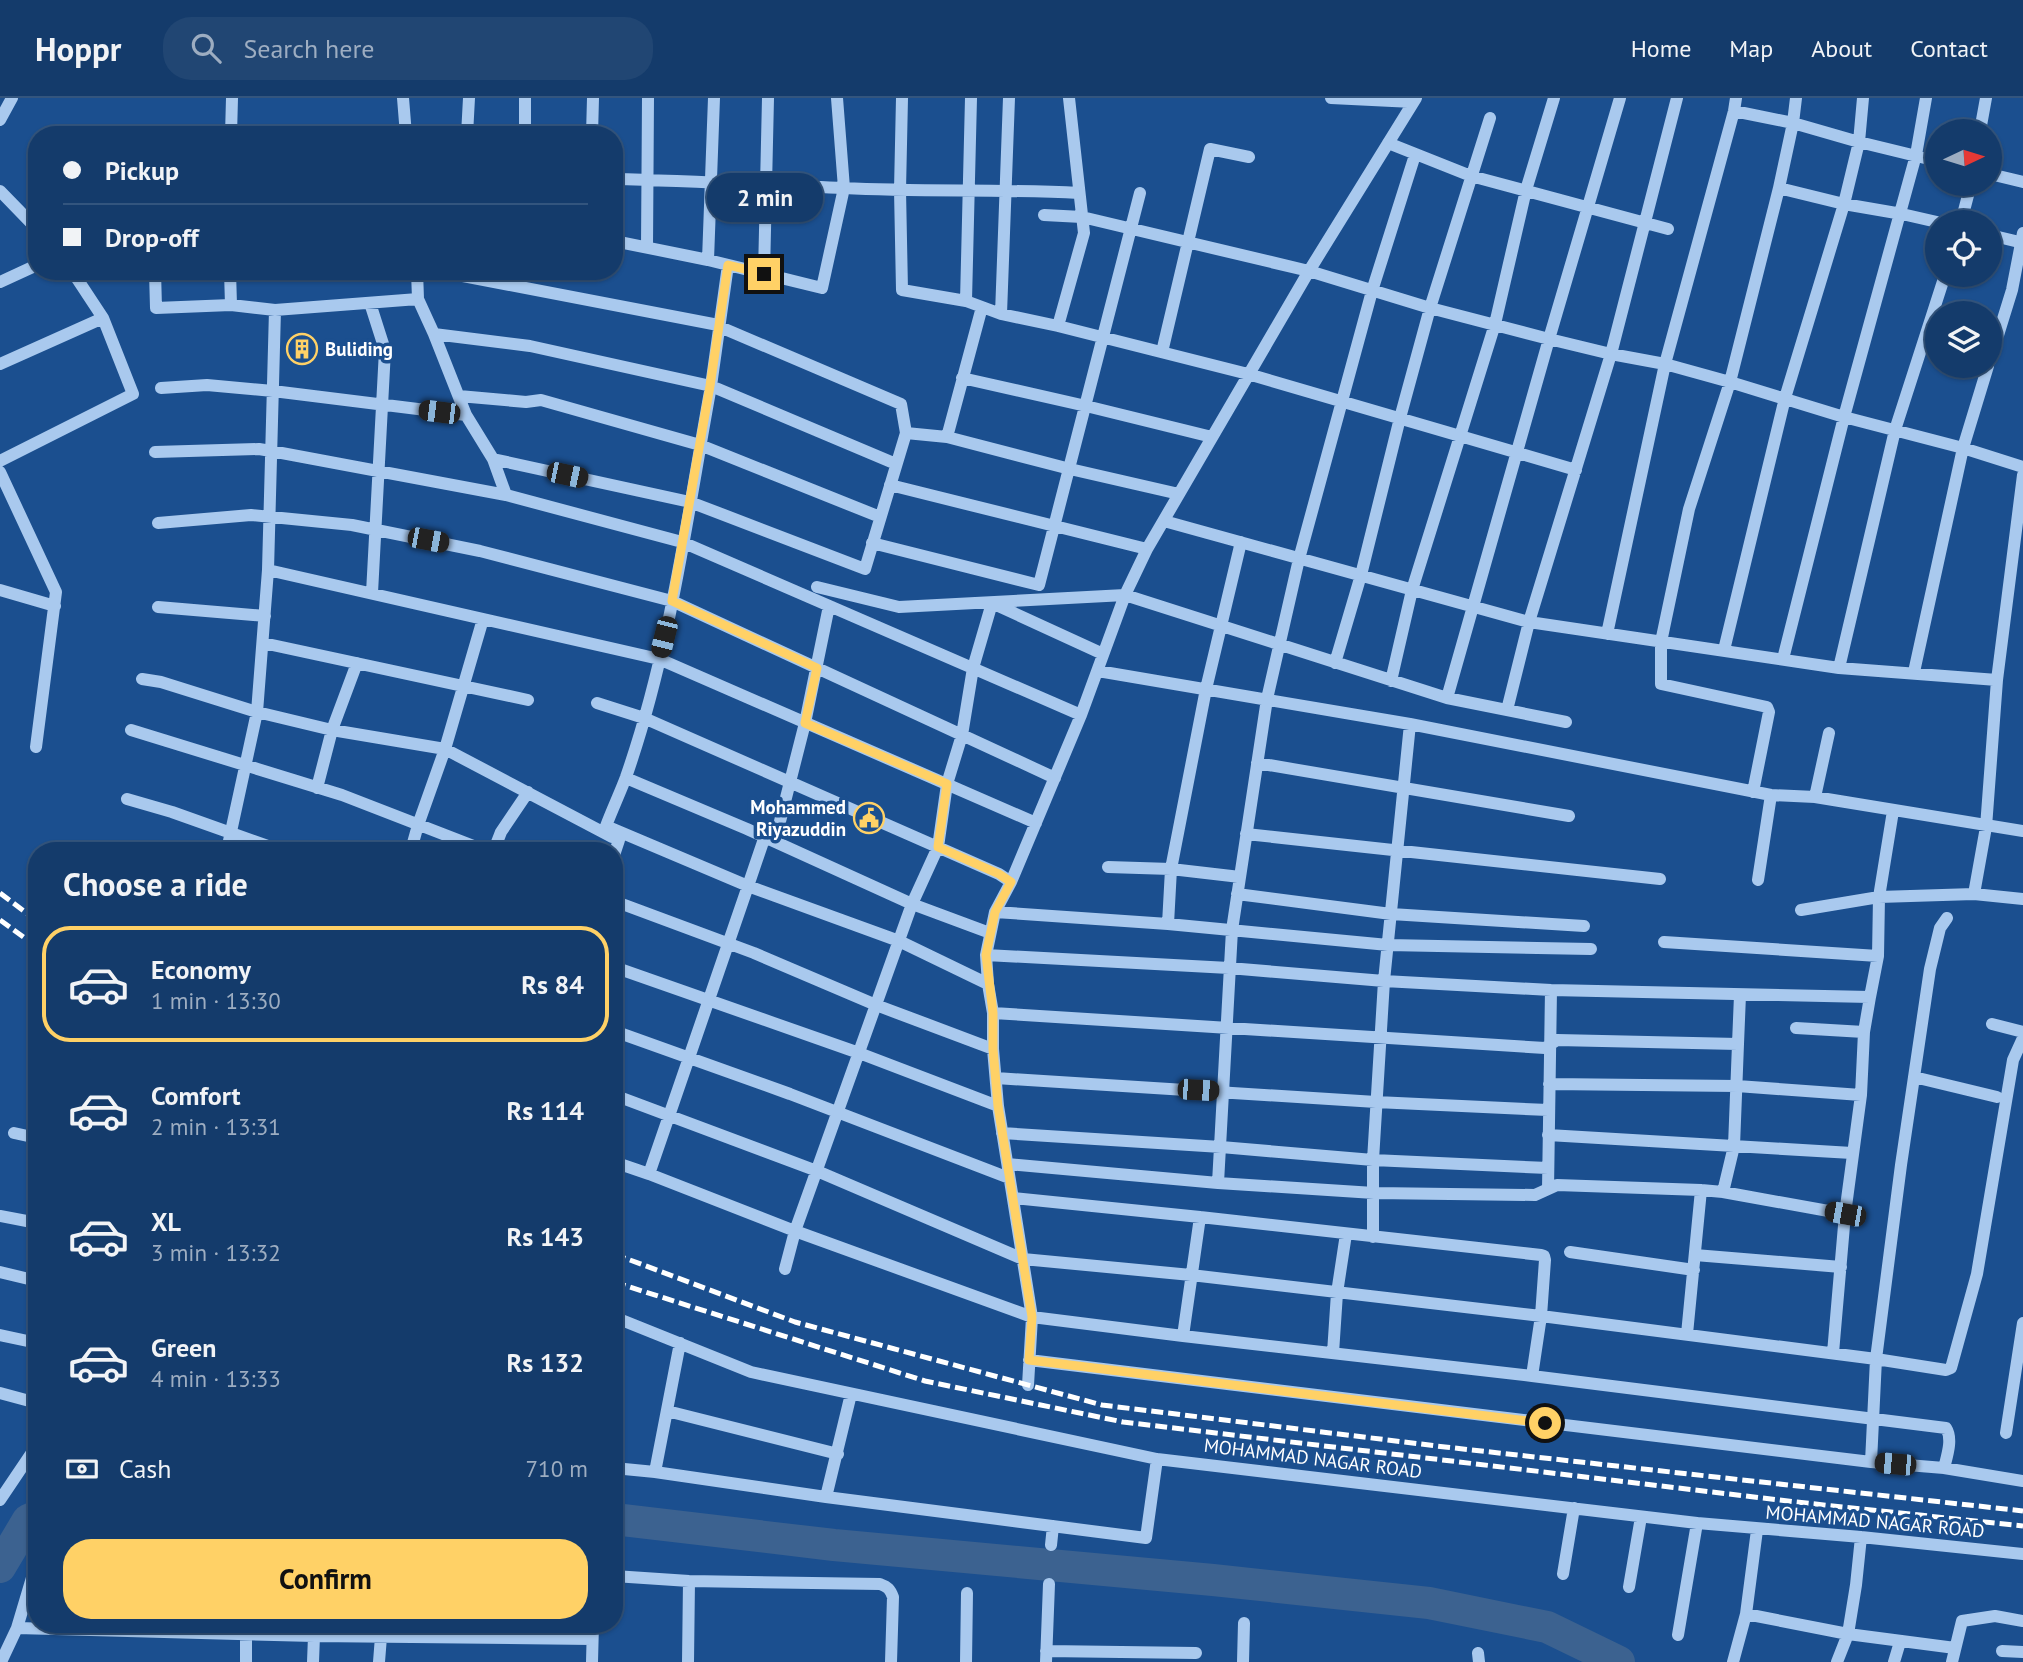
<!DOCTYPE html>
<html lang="en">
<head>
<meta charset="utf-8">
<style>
	body { margin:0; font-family:"PT Sans",sans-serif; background:#214673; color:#f1f3f6; height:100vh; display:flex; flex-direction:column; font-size:26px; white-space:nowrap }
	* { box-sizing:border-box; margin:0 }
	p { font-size:23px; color:#9dadc1 }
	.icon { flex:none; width:38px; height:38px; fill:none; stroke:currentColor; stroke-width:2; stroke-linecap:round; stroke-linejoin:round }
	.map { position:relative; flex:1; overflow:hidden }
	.side { position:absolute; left:28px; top:744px; width:595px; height:791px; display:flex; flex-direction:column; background:#143b6b; border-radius:28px; box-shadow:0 2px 5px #0004,0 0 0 2px #33557e }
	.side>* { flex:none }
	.hud { position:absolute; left:28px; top:28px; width:595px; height:154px; border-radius:28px; box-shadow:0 2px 5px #0004,0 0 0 2px #33557e; display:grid; align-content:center; height:154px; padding:0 35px; background:#143b6b }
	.needle { width:46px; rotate:86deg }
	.buttons { position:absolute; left:1925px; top:21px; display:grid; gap:14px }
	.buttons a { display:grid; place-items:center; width:77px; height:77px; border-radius:50%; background:#143b6b; box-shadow:0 2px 5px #0004,0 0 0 2px #33557e; font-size:35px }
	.end { position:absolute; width:32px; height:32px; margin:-16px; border:9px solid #ffd166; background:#111; box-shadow:0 0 0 4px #111 }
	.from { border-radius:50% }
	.bubble { position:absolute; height:49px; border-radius:24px; background:#143b6b; box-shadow:0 2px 5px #0004,0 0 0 2px #33557e; font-size:23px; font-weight:700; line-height:49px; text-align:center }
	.car { position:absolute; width:21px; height:42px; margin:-21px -10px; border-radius:9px; box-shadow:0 0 5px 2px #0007; background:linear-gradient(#222 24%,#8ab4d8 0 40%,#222 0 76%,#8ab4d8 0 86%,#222 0) }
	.hud b { display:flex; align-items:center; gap:24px; height:66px; font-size:26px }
	.hud b+b { border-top:2px solid #33557e }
	.hud i { width:18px; height:18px; background:#f1f3f6 }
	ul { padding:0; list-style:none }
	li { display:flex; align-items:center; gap:21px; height:116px; margin:0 14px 10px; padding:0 21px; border:4px solid transparent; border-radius:28px }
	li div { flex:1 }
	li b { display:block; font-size:26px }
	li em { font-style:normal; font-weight:700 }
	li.on { border-color:#ffd166 }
	li>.icon { width:63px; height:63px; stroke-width:1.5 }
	h2 { padding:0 35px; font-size:32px; line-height:84px }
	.pay { display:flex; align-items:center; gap:18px; height:77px; padding:0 35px; font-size:26px }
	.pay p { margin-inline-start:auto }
	.primary-button { display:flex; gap:14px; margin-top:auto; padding:14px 35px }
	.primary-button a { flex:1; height:80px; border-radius:28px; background:#ffd166; color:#111; font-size:28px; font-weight:700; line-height:80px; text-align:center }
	header { display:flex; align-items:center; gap:42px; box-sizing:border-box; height:98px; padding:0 35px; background:#143b6b; border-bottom:2px solid #33557e }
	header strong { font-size:33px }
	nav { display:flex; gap:38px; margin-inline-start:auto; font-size:24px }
	.search { width:490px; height:63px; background:#214673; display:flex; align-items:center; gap:18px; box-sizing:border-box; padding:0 24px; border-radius:28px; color:#9dadc1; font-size:26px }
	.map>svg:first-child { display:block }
</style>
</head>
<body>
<header>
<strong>Hoppr</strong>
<div class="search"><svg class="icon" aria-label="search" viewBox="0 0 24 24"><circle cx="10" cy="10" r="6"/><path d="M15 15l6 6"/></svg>Search here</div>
<nav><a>Home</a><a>Map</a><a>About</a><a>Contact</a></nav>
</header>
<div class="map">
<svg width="2023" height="1564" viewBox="0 0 2023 1564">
	<rect width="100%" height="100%" fill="#1b4f8f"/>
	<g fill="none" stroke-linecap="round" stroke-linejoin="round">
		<path stroke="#3c6290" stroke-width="32" d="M 614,1421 L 834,1447 L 1213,1482 L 1429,1505 L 1547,1529 L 1619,1564
			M 0,1469 L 28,1422 L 37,1418"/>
		<path stroke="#a9c9ee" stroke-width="12" d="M 403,0 L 406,37
			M 525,0 L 525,37
			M 902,0 L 900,92 L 902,192 L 966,203 L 1001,216 L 1058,228 L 1084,135 L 1069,0
			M 1331,0 L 1413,4
			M 1734,13 L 1793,25 L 1859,44 L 1937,63
			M 0,22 L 12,0
			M 1980,33 L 1986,0
			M 231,37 L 232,0
			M 467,37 L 469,0
			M 592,37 L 593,0
			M 1388,45 L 1471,78 L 1668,131
			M 1990,76 L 2023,84
			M 614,81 C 691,83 767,87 844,90 C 922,94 1001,91 1079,95
			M 1779,90 L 1844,106 L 1902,116 L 1937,124
			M 0,93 L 37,131
			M 1044,117 L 1082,119 L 1309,173 L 1430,210 L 1549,241 L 1611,256 L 1665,266 L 1730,284 L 1844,319 L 1963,350 L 2023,369
			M 1961,124 L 1971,86
			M 1990,137 L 2023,145
			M 614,143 L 708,162 L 822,190 L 844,90 L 837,0
			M 647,149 L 648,0
			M 708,162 L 714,0
			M 728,167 L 711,288 L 896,366
			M 155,173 L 156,210 L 231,207 L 275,212 L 418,201
			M 230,173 L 231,207
			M 417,173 L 418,201 L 434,236 L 466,317 L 493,361 L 690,404 L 865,471 L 906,335 L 901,306 L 713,226 L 437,173
			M 764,176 L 768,0
			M 0,184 L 37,167
			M 966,203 L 971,0
			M 370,205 L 385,252 L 372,495
			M 1001,216 L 1009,0
			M 1058,228 L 1248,276 L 1576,372
			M 434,236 L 530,248 L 711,288 C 687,419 670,553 626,679 C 620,695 612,712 606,728 L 619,742 L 614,757
			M 1162,254 L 1210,51 L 1249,59
			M 1990,263 L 2012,192 L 2023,135
			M 0,266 L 103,220
			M 962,280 L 1086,308 L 1212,339
			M 161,290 L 207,287 L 273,293 L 466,317
			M 459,298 L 526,304 L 541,302 L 700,347 L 880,419
			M 906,335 L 947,339 L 1070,371 L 1179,396
			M 947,339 L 982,209
			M 155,354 L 259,351 L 271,353 L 506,397 L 682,444 L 1081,617
			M 493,361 L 506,397
			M 0,363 L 133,296 L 103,220 L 72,173
			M 0,374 L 56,494 L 36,649
			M 890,387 L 1147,451
			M 1164,423 L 1529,524 L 1839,570 L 1997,582 L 2023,377
			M 158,425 L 251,417 L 352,427 L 480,453 L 672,503 L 1055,680
			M 872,445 L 1039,487 L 1140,95
			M 268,472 L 275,212
			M 817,489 L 899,509 L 1125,497 L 1447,600 L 1566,624
			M 0,492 L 55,508
			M 158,509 L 265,518
			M 1607,536 L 1665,266 L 1734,13 L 1736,0
			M 263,545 L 528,602
			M 1724,552 L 1785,300 L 1844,106 L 1859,44 L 1863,0
			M 1783,561 L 1844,319 L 1916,57 L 1926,0
			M 1335,565 L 1361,477 L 1400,320 L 1430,210 L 1490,20
			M 1839,570 L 1895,332 L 1945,177
			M 1098,573 L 1410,626 L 1771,697 L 1815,699 L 2023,733
			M 1914,574 L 1963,350 L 1988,268
			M 142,581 L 161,584 L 257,614 L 332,632 L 445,651 L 612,739
			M 1391,583 L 1412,492 L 1495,226 L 1526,92 L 1554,0
			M 1447,600 L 1549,241 L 1620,0
			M 597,605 L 644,620 L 999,776 L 1011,784
			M 1507,612 L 1529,524 L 1611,256 L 1677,0
			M 131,632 L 342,697 L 484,752
			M 1257,665 L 1569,718
			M 317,690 L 332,632 L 357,565
			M 1753,694 L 1769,614 L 1767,609 L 1661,586 L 1661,544 L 1689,411 L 1730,284 L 1779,90 L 1793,25 L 1796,0
			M 1815,699 L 1829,635
			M 127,701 L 172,714 L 279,752
			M 606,728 L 748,788 L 649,1076 L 795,1133 L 912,806 L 747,731 L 626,680
			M 1246,736 L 1660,781
			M 765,738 L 748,788 L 899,843 L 988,886
			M 775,743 L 805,625 L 829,508
			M 227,752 L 257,614 L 268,472 L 659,561 L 1036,725
			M 411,752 L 418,727 L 445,651 L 483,521
			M 494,752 L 501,734 L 528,694
			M 1108,769 L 1171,771 L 1168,826
			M 1240,779 L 1171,771 L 1206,591 L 1241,444
			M 1758,782 L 1771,697
			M 1237,796 L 1391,816 L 1584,828
			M 1974,796 L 1986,729 L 1997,582
			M 614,803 L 754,855 L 876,907 L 993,951
			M 1801,812 L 1879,799 L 1974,796 L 2023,801
			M 995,814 L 1168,826 L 1388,847 L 1591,851
			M 990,835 L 912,806 L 938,749 L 947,686 L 962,637 L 973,570 L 992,505 L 1103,556
			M 1664,844 L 1878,858
			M 986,857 L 1229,870 L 1384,883 L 1551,892 L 1870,899 L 1864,934 L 1861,997 L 1845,1116 L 1833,1255
			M 614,869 L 859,955 L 998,1008
			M 1870,899 L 1878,858 L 1879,799 L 1893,713
			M 993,915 L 1545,950 L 1557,942 L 1738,946 L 1734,1048 L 1723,1094
			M 1992,926 L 2023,934
			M 1796,930 L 1864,934
			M 614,933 L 790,996 L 1009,1080
			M 1738,946 L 1740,897
			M 1914,979 L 1997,999
			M 996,980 L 1376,1004 L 1548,1012
			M 1549,986 L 1737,988 L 1861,997
			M 614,997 L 817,1073 L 1023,1161 L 1191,1177 L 1541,1218 L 1876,1261 L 1946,1272 L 1951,1270 L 1977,1176 L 2013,962 L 2023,940
			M 14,1035 L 37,1040
			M 1002,1035 L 1221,1049 L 1373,1062 L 1548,1070
			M 1548,1037 L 1852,1055
			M 614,1064 L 649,1076
			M 1008,1066 L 1218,1085 L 1374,1095 L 1535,1097 L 1557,1087 L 1701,1092 L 1723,1094 L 1845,1116
			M 1218,1085 L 1232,832 L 1267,601 L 1299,461 L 1372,193 L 1415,57
			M 1548,1091 L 1551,892
			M 1013,1100 L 1200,1119 L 1541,1157 L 1544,1158 L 1545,1162 L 1541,1218 L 1532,1278
			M 0,1118 L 37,1125
			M 1373,1139 L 1373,1062 L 1384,883 L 1410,626
			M 1570,1154 L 1694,1172
			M 1695,1157 L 1841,1169
			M 785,1171 L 795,1133 L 1032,1219 L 1183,1238 L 1532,1278 L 1946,1330 C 1953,1341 1947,1358 1944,1370
			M 0,1174 L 37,1183
			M 614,1219 L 751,1274 L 1157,1361 L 1697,1425 L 1861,1439 L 2023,1456
			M 1687,1236 L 1701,1092
			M 0,1237 L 37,1245
			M 1183,1238 L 1200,1119
			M 1333,1255 L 1337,1195 L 1346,1136
			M 1029,1262 L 1871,1364 L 1944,1370 L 2023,1383
			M 1028,1287 L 1032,1219 L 998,1008 L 993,951 L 993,915 L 988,886 L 986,857 L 995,814 L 1011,784 L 1081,617 L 1125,497 L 1147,451 L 1309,173 L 1416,0
			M 0,1295 L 37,1305
			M 667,1313 L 838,1356
			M 2006,1335 L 2023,1225
			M 1871,1364 L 1876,1261 L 1901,1067 L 1930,871 L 1940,830 L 1947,820
			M 614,1370 L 655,1374 L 826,1399 L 1146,1440 L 1157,1361
			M 655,1374 L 680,1245
			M 826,1399 L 851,1296
			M 0,1402 L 37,1347
			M 1051,1447 L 1053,1428
			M 1563,1476 L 1574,1410
			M 614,1478 L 689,1483 L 880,1486 C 888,1489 890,1491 893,1499 L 891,1564
			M 1629,1489 L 1641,1419
			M 1746,1516 L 1757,1432
			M 246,1526 L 246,1564
			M 17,1530 L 314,1538 L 592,1541
			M 1678,1537 L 1697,1425
			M 1046,1553 L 1196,1555
			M 2002,1553 L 2023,1554
			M 1478,1555 L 1479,1564
			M 1,1564 L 17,1530 L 37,1463
			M 313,1564 L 314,1538
			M 379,1564 L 382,1526
			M 592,1564 L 593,1526
			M 688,1564 L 689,1483
			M 966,1564 L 967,1495
			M 1046,1564 L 1049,1486
			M 1243,1564 L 1244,1525
			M 1733,1564 L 1746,1516 L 1848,1536 L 1955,1550
			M 1837,1564 L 1848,1536 L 1856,1487 L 1861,1439
			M 1894,1564 L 1900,1544
			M 1952,1564 L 1962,1523 L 1995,1518 L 2023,1523"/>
		<path stroke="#fff" stroke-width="5" stroke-dasharray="12 5" stroke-linecap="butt" d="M 0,795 L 37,823
			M 0,822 L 37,849
			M 614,1156 L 795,1224 L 1102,1307 L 1445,1349 L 2023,1413
			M 614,1184 L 925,1283 L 1123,1324 L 1796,1404 L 2023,1428"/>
	</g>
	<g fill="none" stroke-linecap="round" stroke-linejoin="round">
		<path stroke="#ffd166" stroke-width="9" d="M 764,176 L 728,167 L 710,288 L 672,503 L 817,570 L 805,625 L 947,686 L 938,749 L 999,776 L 1011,784 L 995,814 L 986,857 L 993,915 L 993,951 L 998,1008 L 1032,1219 L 1029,1262 L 1545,1325"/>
	</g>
	<defs>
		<g id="building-ring" transform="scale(1.575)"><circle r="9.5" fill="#1b4f8f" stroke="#ffd166" stroke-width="1.5"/><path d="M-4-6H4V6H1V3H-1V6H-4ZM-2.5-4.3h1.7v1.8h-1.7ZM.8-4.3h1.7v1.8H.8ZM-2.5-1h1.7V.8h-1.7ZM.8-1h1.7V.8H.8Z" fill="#ffd166"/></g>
		<g id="civic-ring" transform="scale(1.575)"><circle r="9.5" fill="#1b4f8f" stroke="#ffd166" stroke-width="1.5"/><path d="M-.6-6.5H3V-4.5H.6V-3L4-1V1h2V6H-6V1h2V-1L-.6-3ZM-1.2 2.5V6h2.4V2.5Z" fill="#ffd166"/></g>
	</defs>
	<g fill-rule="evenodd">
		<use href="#building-ring" x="302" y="251"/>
		<use href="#civic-ring" x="869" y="720"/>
	</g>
	<g text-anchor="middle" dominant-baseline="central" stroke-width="7" stroke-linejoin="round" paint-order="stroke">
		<g font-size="19" font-weight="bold" fill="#fff" stroke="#1b4f8f" text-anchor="start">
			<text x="325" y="251">Buliding</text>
			<text x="846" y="709" text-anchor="end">Mohammed<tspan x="846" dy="22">Riyazuddin</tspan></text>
		</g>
		<g font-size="19" fill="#fff" stroke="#1b4f8f">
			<text transform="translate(1313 1360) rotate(7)">MOHAMMAD NAGAR ROAD</text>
			<text transform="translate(1875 1423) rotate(5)">MOHAMMAD NAGAR ROAD</text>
		</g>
	</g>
</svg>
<div class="buttons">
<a><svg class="needle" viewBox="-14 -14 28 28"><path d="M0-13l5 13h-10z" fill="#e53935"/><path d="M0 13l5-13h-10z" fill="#9dadc1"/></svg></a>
<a><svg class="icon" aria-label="locate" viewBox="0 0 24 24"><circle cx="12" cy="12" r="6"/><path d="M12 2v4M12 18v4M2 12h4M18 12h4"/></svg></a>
<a><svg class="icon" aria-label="layers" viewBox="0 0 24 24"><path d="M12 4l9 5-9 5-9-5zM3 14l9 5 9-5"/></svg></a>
</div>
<i class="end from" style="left:1545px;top:1325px"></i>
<i class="end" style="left:764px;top:176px"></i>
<div class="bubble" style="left:707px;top:75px;width:116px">2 min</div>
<i class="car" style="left:439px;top:314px;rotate:277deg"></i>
<i class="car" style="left:567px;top:377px;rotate:102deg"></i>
<i class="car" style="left:428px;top:442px;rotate:101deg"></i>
<i class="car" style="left:664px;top:539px;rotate:194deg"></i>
<i class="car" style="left:1198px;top:992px;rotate:93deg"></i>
<i class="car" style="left:1845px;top:1116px;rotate:280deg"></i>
<i class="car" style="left:1895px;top:1366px;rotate:275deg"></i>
<div class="hud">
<b><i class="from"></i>Pickup</b>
<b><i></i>Drop-off</b>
</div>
<section class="side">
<h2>Choose a ride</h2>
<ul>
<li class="on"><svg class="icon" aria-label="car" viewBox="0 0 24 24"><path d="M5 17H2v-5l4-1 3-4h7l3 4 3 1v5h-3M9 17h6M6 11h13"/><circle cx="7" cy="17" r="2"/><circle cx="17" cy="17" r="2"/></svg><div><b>Economy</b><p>1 min · 13:30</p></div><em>Rs 84</em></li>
<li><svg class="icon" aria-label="car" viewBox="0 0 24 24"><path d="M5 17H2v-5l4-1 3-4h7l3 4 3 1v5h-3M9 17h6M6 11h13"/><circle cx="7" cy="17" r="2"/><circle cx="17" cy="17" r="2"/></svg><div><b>Comfort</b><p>2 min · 13:31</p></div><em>Rs 114</em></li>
<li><svg class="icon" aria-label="car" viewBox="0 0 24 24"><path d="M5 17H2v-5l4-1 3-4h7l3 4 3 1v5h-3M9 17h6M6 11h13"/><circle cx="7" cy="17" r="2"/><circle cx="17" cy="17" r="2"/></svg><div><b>XL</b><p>3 min · 13:32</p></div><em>Rs 143</em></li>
<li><svg class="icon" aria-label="car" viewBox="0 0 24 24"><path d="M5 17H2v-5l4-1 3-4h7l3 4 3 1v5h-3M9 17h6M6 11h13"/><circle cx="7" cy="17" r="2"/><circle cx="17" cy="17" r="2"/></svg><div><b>Green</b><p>4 min · 13:33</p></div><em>Rs 132</em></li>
</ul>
<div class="pay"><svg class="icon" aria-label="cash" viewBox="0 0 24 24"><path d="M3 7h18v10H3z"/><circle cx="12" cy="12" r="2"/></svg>Cash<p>710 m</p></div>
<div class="primary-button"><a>Confirm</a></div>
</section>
</div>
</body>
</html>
